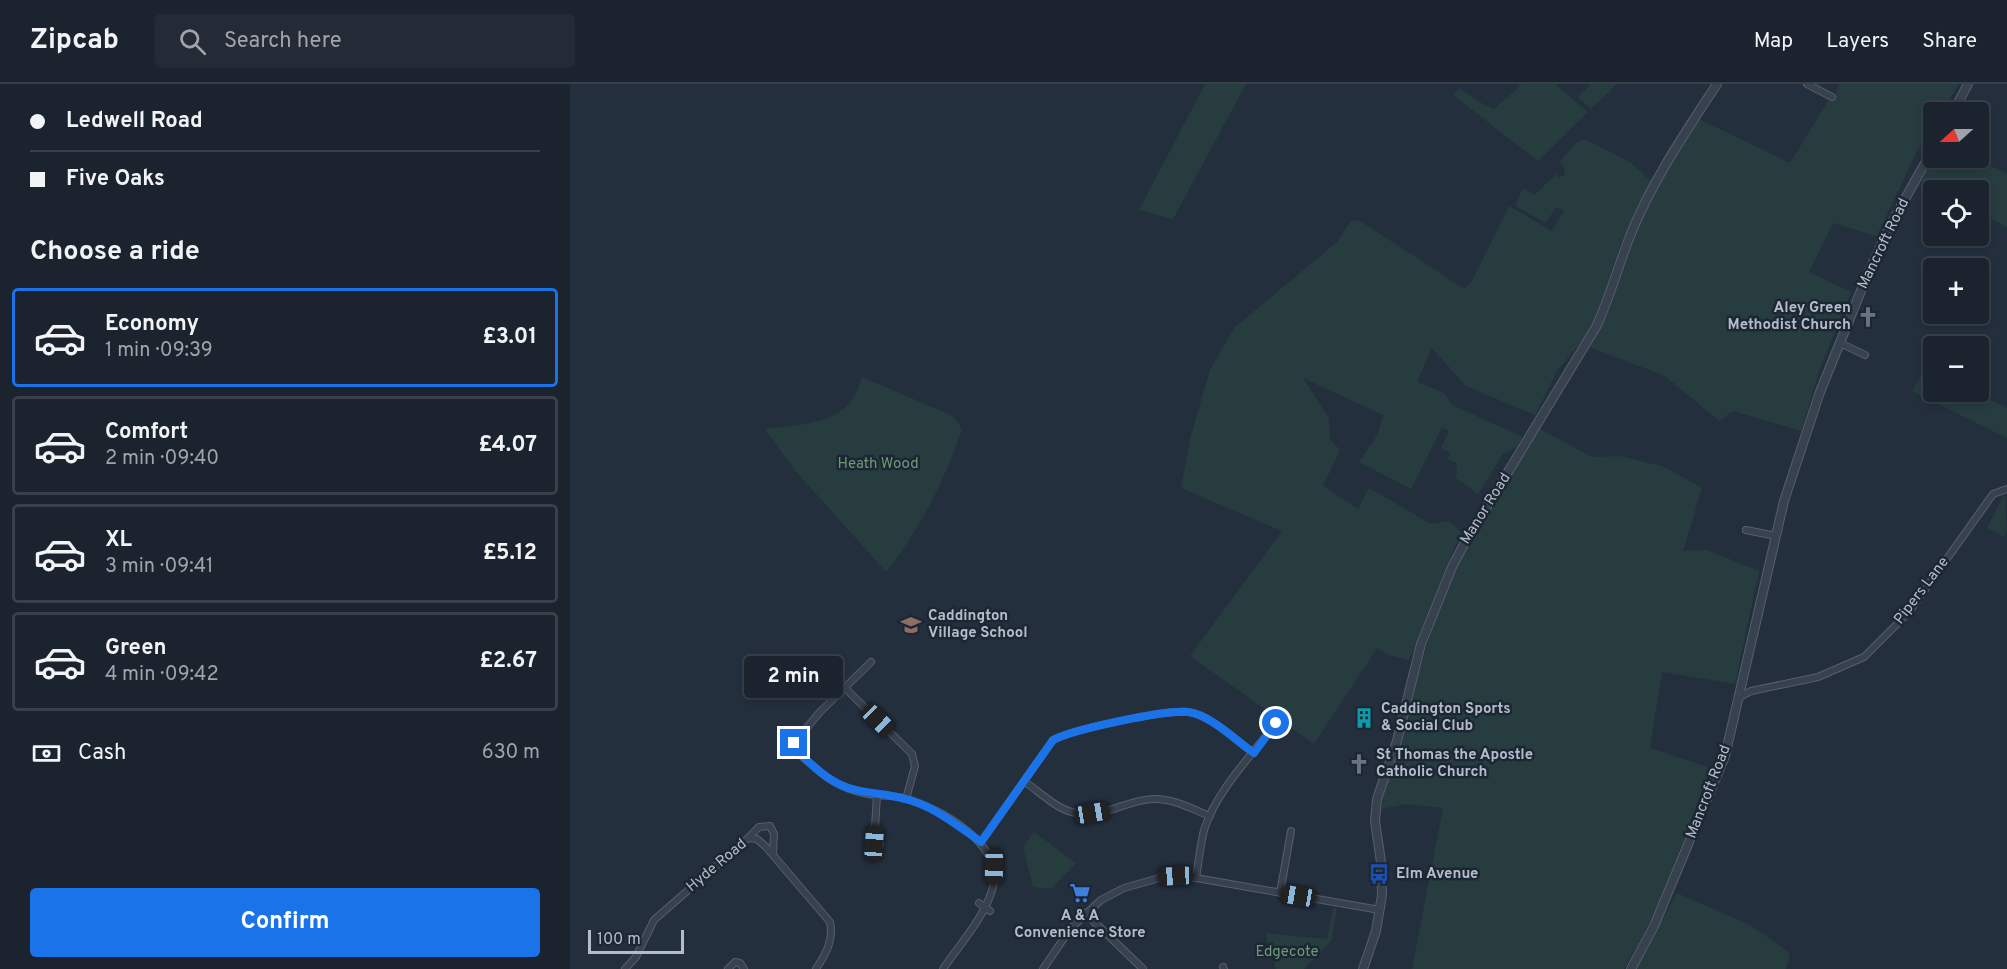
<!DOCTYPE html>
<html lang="en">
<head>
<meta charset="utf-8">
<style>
	body { margin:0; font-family:Overpass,sans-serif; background:#242b36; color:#f1f3f6; height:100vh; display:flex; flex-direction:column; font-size:22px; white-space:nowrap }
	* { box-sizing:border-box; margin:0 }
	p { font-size:20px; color:#a0a4aa }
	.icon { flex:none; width:33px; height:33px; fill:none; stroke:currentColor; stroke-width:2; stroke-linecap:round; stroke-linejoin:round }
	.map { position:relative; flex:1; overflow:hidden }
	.sheet { display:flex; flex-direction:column; background:#1b232e; width:570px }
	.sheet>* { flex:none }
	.guide { display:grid; align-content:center; height:132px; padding:0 30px; background:#1b232e }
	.needle { width:39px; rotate:249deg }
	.controls { position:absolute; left:1353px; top:18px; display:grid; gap:12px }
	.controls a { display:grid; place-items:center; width:66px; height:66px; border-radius:6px; background:#1b232e; box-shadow:0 3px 9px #0003,0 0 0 2px #39404a; font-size:30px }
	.scale { position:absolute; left:18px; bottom:15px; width:96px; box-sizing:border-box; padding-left:6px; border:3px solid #b4bcc9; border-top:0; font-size:16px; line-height:21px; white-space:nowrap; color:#b4bcc9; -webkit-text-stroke:4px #1d2633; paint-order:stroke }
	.end { position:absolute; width:27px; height:27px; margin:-14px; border:8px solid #1a73e8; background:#fff; box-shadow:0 0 0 3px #fff }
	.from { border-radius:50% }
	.bubble { position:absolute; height:42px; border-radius:6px; background:#1b232e; box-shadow:0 3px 9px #0003,0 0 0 2px #39404a; font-size:20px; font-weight:700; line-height:42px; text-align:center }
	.car { position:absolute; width:18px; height:36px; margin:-18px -9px; border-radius:8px; box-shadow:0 0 4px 2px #0007; background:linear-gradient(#222 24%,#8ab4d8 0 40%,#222 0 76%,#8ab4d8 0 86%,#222 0) }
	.guide b { display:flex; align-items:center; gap:21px; height:57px; font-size:22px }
	.guide b+b { border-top:2px solid #39404a }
	.guide i { width:15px; height:15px; background:#f1f3f6 }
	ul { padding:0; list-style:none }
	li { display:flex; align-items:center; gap:18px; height:99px; margin:0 12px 9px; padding:0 18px; border:3px solid #39404a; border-radius:6px }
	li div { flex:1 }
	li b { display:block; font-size:22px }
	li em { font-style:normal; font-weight:700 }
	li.current { border-color:#1a73e8 }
	li>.icon { width:54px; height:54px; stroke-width:1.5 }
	h2 { padding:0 30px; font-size:27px; line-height:72px }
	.pay { display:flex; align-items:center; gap:15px; height:66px; padding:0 30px; font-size:22px }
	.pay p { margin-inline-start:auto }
	.action { display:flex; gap:12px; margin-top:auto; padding:12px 30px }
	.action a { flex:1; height:69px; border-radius:6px; background:#1a73e8; color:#fff; font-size:24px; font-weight:700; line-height:69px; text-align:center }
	header { display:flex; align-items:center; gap:36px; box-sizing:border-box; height:84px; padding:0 30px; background:#1b232e; border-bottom:2px solid #39404a }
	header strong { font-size:28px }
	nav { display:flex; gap:33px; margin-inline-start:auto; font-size:21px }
	.search { width:420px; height:54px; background:#242b36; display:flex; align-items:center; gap:15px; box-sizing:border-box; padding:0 21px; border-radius:6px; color:#a0a4aa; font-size:22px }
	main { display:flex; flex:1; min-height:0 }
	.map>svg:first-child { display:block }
</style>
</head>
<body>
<header>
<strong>Zipcab</strong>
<div class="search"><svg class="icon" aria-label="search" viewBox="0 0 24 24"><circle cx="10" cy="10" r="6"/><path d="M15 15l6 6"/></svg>Search here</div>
<nav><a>Map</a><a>Layers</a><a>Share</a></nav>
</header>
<main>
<section class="sheet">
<div class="guide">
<b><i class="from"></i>Ledwell Road</b>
<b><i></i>Five Oaks</b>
</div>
<h2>Choose a ride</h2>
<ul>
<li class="current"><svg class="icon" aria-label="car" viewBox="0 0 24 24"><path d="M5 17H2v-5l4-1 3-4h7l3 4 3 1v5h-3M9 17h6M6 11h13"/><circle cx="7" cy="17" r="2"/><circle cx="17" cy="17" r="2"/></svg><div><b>Economy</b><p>1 min · 09:39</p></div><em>£3.01</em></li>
<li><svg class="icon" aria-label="car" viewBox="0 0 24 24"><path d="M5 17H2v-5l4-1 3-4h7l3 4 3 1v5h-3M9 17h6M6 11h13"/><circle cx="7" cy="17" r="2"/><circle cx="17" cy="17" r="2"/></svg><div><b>Comfort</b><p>2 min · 09:40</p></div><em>£4.07</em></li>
<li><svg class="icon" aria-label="car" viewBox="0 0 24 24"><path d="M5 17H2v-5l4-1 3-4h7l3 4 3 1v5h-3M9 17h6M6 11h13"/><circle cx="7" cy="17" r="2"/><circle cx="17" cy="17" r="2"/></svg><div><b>XL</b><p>3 min · 09:41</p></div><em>£5.12</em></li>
<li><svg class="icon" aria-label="car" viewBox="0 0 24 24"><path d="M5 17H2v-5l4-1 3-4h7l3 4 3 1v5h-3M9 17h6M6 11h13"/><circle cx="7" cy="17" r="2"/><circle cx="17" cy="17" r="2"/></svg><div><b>Green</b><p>4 min · 09:42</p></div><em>£2.67</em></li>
</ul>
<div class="pay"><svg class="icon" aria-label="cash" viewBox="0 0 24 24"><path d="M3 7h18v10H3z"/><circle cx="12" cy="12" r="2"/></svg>Cash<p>630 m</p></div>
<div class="action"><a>Confirm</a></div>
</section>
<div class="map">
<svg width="1437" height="885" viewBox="0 0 1437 885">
	<rect width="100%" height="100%" fill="#242f3e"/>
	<path fill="#263c3f" d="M 635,0 L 676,0 L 603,135 L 569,126 Z
		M 951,0 L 985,0 L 1018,28 L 968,77 L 883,11 L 889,4 L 907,17 L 924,25 C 934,15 942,11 951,0 Z
		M 1021,0 L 1047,0 L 1021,25 L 1008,13 Z
		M 1270,0 L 1389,0 L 1372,28 L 1364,28 L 1363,44 L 1346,69 L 1307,152 L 1263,139 L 1239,188 L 1281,208 L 1251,282 L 1231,347 L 1167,328 L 1161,328 L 1149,337 L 1095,292 L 1022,264 L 1021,261 L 1040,225 L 1066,147 L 1094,91 L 1129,35 L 1220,79 L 1258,17 L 1261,18 Z
		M 1014,55 L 1060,78 L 1081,97 L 1050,161 L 1027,233 L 1019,248 L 987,287 L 965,331 L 896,302 L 862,264 L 847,298 L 874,309 L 882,321 L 953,353 L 947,363 L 933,370 L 908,410 L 886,394 L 887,379 L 878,375 L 880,368 L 871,364 L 879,347 L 872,343 L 841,405 L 789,378 L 808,350 L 813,331 L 733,294 L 759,334 L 760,355 L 770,366 L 753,402 L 788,425 L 799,404 L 861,440 L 879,437 L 893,450 L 885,462 L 839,576 L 818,571 L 807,564 L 744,660 L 620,572 L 712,447 L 611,404 L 621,351 L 640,286 L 664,244 L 767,158 L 781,137 L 789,136 L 894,205 L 902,197 L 939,122 L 982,147 L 994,127 L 986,123 L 976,139 L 945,122 L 953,104 L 965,111 L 986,90 L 989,93 L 994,92 L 995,86 L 990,77 L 1007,58 Z
		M 1364,74 L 1405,74 L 1437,90 L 1437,143 L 1409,128 L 1408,106 L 1367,106 L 1351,98 Z
		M 1356,282 L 1363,286 L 1364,308 L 1405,308 L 1437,324 L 1437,354 L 1342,307 Z
		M 292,293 L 383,332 L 392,345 C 374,399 351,443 316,488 L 223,384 L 195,345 C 224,341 264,342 283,315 C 287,309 289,300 292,293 Z
		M 970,345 L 1022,373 L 1050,372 L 1095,383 L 1132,404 L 1113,467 L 1137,466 L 1189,487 L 1165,600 L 1092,588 L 1080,664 L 1141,684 C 1114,751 1092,823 1054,885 L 842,885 L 873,724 L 836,720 L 812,725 C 812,705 828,669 834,647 C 849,593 860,537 885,486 C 909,437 941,391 970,345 Z
		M 1435,409 L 1437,447 L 1434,453 L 1417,444 Z
		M 464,748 L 506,779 L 481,805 L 463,803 L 453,763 Z
		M 1107,809 L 1180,841 L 1220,869 L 1216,885 L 1066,885 Z
		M 763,824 L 767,824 L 762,856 L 734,885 L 706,885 L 695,849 L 757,855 Z"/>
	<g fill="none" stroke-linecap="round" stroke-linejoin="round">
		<g stroke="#565f6c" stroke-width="8">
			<path id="minor" d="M 1237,0 L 1262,13
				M 1270,259 L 1295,271
				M 1176,446 L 1206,452
				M 301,578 L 250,628 L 224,659 C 227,669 233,673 241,680 C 260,698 279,708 305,711 C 316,712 327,712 337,715 C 371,725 434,760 423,803 C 415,833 390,860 373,885
				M 274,603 L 342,670 L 345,682 L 336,715
				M 1168,614 L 1181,607 L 1248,593 L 1294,573 L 1339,528 L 1423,410 L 1437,405
				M 455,698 C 470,708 487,726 506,729 C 534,734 557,716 583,715 C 603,714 622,725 640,732
				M 307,711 L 304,759 L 310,760
				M 178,754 L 189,743 L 200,742 L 204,750 L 203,770
				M 411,758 L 483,656 C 504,645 594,626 618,628 C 641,631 665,656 684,669
				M 626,794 C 629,777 630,759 635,743 C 648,705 682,671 706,639
				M 710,809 L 721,747
				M 409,819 L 420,827
				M 515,829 L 573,885
				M 653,883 L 654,885
				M 55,885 L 66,873 L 84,836 L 178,754 L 187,755 L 196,763 L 260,838 C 264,855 256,870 246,885
				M 158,885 L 165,878 L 170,879 L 174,885
				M 473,885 L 501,844 L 531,816 L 554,804 L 593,793 L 626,794 L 810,826"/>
		</g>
		<g stroke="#565f6c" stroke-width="10">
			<path id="tertiary" d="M 1383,28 L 1398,0
				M 793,885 L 806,847 L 812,811 L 811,778 L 805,737 L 807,715 L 827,657 L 851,560 L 882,483 L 893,462 L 1026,243 C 1040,214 1048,182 1060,152 C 1082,97 1115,49 1147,0
				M 1061,885 L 1084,842 L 1155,672 L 1214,417 L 1250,308 L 1299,187 L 1321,140 L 1364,63"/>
		</g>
		<use href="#minor" stroke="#38414e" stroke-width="6"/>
		<use href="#tertiary" stroke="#38414e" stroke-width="8"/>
	</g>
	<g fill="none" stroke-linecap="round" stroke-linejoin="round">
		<path stroke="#1a73e8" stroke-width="8" d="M 224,659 C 227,669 233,673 241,680 C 283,719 303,702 348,719 C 371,728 391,744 411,758 L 483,656 C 504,645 594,626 618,628 C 641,631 665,656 684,669 L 706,639"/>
	</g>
	<defs>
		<g id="church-bare" transform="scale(1.62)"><path d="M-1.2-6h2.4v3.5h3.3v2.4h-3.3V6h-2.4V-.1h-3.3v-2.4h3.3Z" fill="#6b7280" stroke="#1d2633" stroke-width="2.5" paint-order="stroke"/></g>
		<g id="school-bare" transform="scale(1.62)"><path d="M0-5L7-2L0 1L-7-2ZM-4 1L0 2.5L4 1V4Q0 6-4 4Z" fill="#8d6e63" stroke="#1d2633" stroke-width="2.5" paint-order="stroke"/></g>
		<g id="building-bare" transform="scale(1.62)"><path d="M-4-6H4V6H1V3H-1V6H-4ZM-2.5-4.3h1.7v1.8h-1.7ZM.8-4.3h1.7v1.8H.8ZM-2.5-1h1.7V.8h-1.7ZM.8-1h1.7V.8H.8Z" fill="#0f9aa8" stroke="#1d2633" stroke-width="2.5" paint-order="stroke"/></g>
		<g id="bus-bare" transform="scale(1.62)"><path d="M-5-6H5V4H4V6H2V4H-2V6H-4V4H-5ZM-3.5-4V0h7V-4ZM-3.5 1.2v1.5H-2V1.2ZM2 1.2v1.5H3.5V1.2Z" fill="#1a4fb4" stroke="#1d2633" stroke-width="2.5" paint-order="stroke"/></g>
		<g id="supermarket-bare" transform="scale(1.62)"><path d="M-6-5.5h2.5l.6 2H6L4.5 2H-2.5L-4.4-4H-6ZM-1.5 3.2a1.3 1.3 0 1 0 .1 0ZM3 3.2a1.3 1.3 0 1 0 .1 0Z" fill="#3f7fe0" stroke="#1d2633" stroke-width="2.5" paint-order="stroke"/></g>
	</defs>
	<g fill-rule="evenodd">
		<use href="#church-bare" x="1298" y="233"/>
		<use href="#school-bare" x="341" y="541"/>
		<use href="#building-bare" x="794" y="634"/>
		<use href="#church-bare" x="789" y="680"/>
		<use href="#bus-bare" x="809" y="790"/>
		<use href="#supermarket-bare" x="510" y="809"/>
	</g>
	<g text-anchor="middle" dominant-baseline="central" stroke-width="5" stroke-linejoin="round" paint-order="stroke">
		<g font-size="15" fill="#b4bcc9" stroke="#1d2633">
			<text transform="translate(1314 160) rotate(-64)">Mancroft Road</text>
			<text transform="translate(916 425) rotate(-58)">Manor Road</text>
			<text transform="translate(1352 507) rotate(-53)">Pipers Lane</text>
			<text transform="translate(1139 708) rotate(-69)">Mancroft Road</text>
			<text transform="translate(147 782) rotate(-40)">Hyde Road</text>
		</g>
		<g font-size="15" font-weight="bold" fill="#b4bcc9" stroke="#1d2633" text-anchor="start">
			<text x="1281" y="224" text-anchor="end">Aley Green<tspan x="1281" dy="17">Methodist Church</tspan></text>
			<text x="358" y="532">Caddington<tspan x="358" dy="17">Village School</tspan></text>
			<text x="811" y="625">Caddington Sports<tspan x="811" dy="17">&amp; Social Club</tspan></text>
			<text x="806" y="671">St Thomas the Apostle<tspan x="806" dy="17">Catholic Church</tspan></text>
			<text x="826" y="790">Elm Avenue</text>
			<text x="510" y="832" text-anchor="middle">A &amp; A<tspan x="510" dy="17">Convenience Store</tspan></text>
		</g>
		<g font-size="15" fill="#6b9a76" stroke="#1d2633">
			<text x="308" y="380">Heath Wood</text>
			<text x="717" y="868">Edgecote</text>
		</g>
	</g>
</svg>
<div class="controls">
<a><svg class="needle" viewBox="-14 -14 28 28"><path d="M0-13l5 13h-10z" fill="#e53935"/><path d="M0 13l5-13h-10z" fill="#a0a4aa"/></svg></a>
<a><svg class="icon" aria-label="locate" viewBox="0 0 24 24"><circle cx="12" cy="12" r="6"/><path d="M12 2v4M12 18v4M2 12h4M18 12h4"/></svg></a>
<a>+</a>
<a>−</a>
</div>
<div class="scale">100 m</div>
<i class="end from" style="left:706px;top:639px"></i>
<i class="end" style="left:224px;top:659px"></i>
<div class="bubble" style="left:174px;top:572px;width:99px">2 min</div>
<i class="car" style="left:308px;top:636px;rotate:134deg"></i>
<i class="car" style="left:522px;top:729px;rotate:81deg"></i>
<i class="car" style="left:304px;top:759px;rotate:4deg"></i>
<i class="car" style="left:424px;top:783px;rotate:181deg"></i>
<i class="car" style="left:606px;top:792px;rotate:267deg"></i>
<i class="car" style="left:728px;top:812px;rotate:280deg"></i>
</div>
</main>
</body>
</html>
